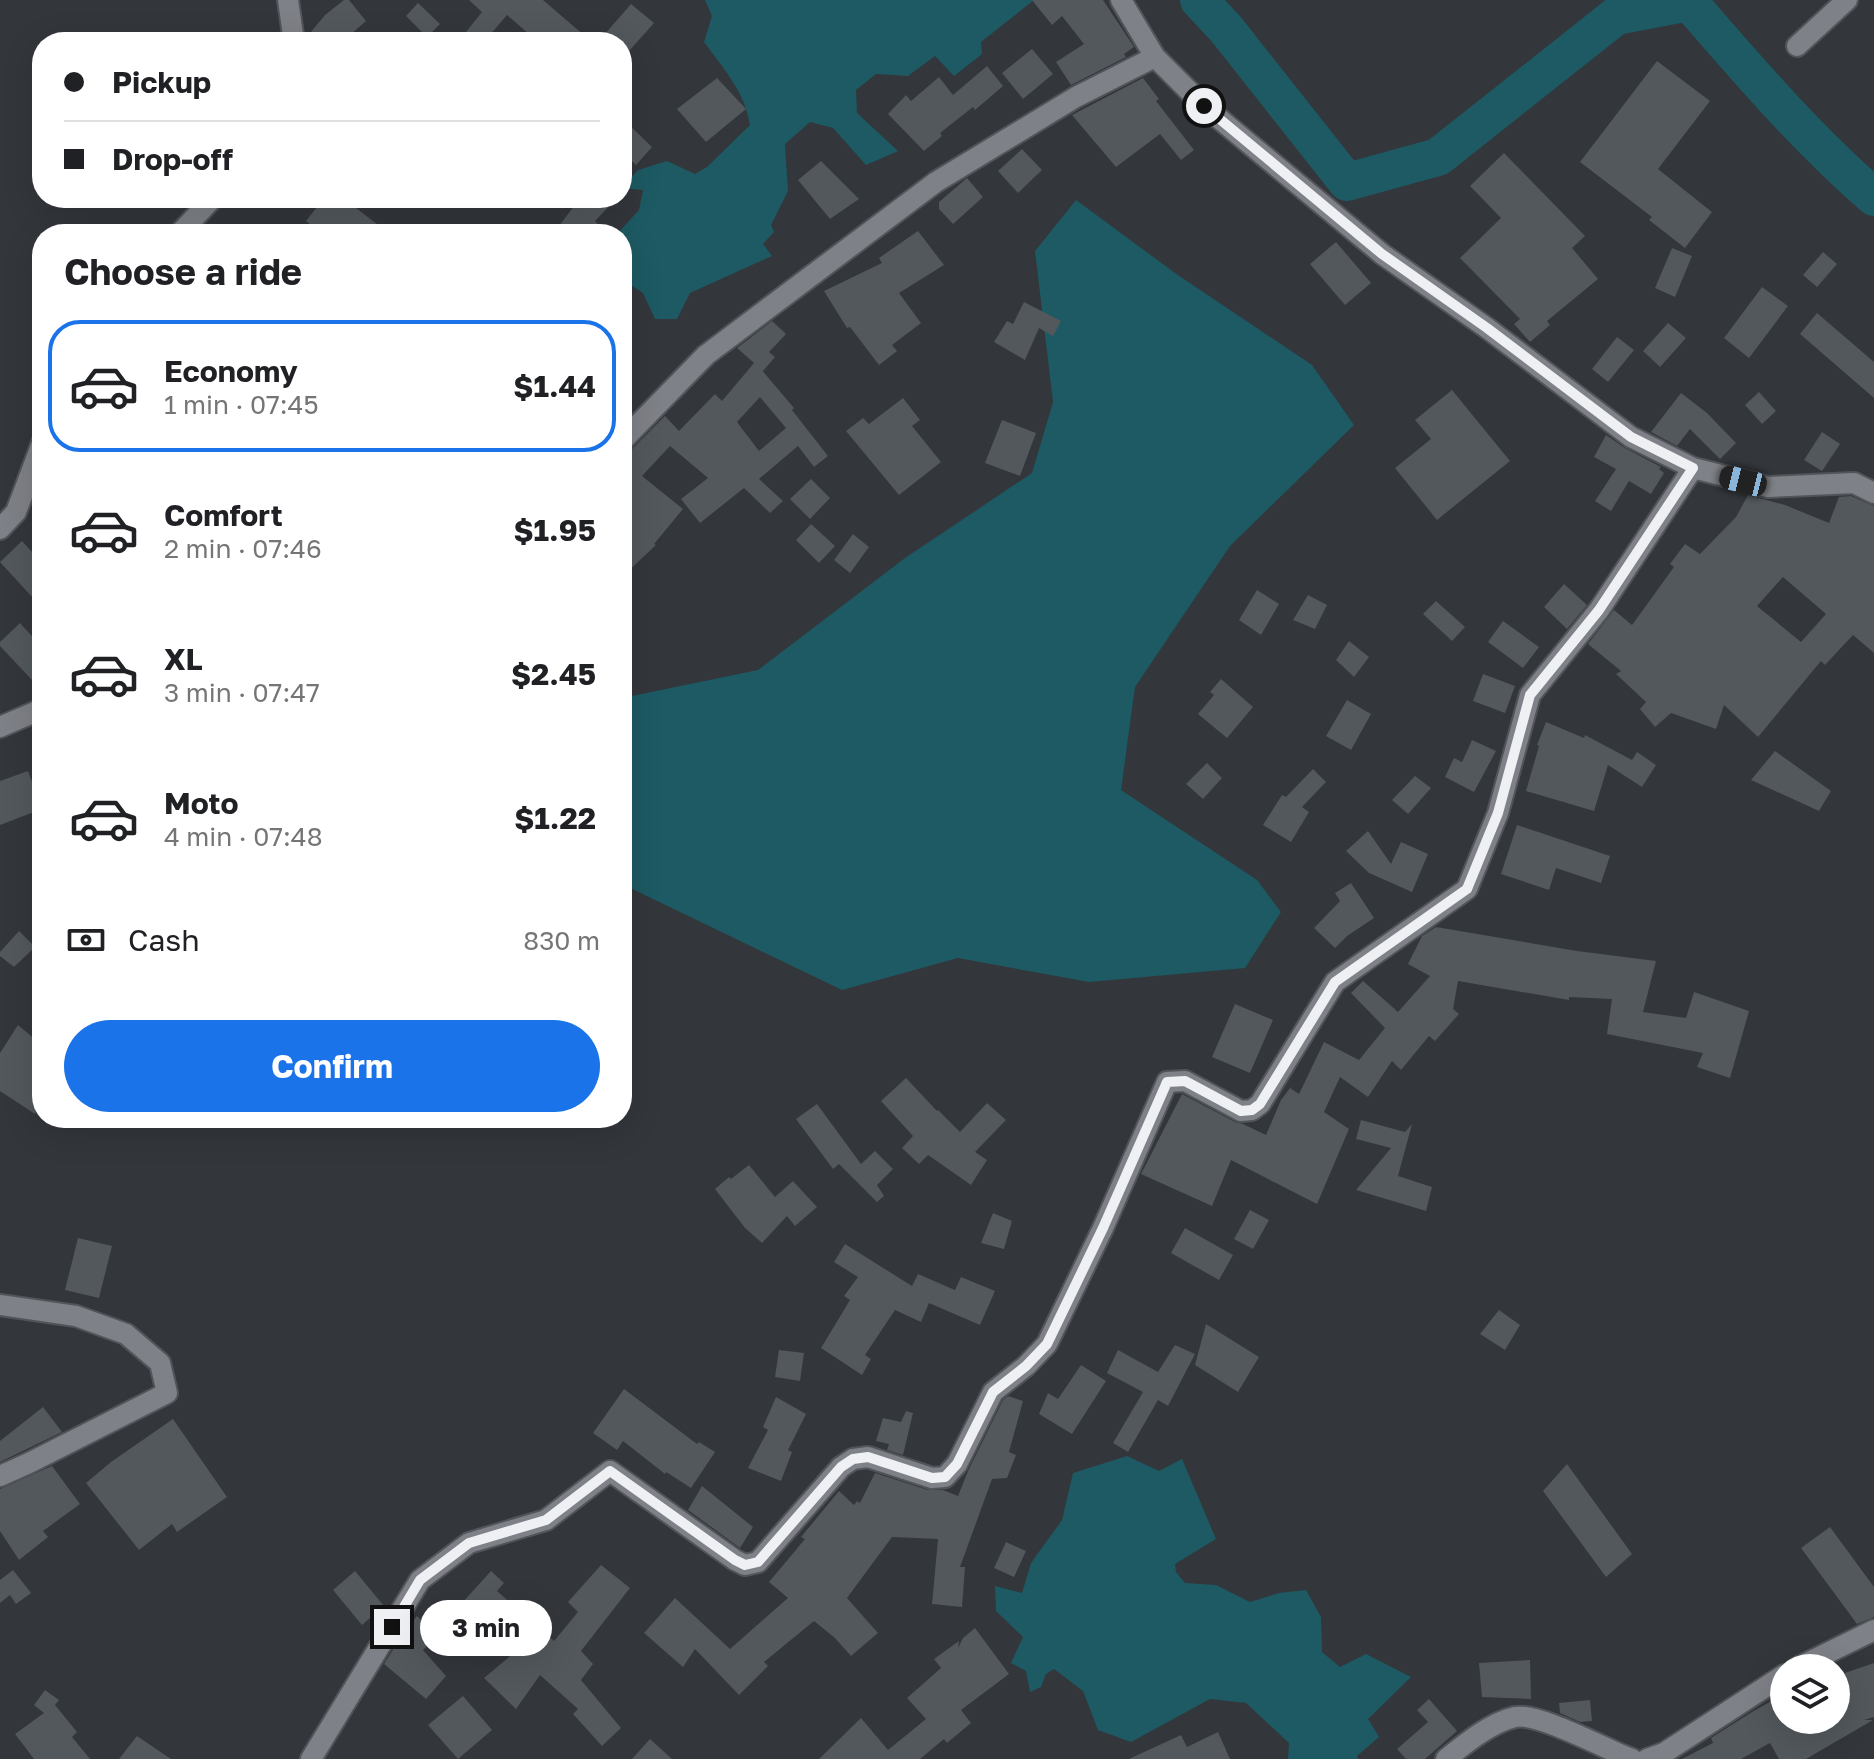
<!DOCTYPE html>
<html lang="en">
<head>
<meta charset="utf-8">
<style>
	body { margin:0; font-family:"Golos Text",sans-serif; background:#f2f2f2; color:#202124; height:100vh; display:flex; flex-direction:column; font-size:30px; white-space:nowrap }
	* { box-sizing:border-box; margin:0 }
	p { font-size:26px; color:#757577 }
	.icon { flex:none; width:44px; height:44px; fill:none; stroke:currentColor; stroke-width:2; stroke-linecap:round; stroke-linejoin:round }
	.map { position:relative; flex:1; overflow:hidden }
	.side { position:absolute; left:32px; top:224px; width:600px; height:904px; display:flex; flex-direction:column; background:#fff; border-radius:32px; box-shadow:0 8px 32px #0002 }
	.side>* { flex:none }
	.top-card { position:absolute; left:32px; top:32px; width:600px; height:176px; border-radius:32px; box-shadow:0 8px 32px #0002; display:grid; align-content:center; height:176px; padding:0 32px; background:#fff }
	.tools { position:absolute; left:1770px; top:1654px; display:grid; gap:16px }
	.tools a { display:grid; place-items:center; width:80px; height:80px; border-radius:50%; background:#fff; box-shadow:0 8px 32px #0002; font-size:40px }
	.end { position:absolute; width:36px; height:36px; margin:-18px; border:10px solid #eff0f4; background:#111; box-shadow:0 0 0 4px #111 }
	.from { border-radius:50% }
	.bubble { position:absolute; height:56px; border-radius:28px; background:#fff; box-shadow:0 8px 32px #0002; font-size:26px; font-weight:700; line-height:56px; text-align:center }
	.car { position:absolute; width:24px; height:48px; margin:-24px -12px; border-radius:10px; box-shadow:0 0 6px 2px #0007; background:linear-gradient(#222 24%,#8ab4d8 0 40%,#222 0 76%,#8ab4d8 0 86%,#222 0) }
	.top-card b { display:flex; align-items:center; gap:28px; height:76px; font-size:30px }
	.top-card b+b { border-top:2px solid #e0e0e0 }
	.top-card i { width:20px; height:20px; background:#202124 }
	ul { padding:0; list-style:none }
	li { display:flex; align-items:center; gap:24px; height:132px; margin:0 16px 12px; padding:0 16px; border:4px solid transparent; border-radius:32px }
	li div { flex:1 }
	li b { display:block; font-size:30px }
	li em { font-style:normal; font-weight:700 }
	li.active { border-color:#1a73e8 }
	li>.icon { width:72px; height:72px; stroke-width:1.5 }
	h2 { padding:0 32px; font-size:36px; line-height:96px }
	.pay { display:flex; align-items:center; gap:20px; height:88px; padding:0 32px; font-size:30px }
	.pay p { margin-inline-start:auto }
	.cta { display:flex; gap:16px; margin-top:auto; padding:16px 32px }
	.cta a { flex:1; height:92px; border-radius:48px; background:#1a73e8; color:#fff; font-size:32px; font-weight:700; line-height:92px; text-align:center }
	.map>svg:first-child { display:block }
</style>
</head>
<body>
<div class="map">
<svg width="1874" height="1759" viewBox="0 0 1874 1759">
	<rect width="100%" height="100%" fill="#33363b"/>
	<path fill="#1d5a63" d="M 705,0 L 1034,0 L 981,42 L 982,54 L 954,76 L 935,56 L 908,76 L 876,74 L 856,90 L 857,113 L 898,151 L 866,165 L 833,128 L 810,122 L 785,144 L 788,191 L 771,225 L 774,232 L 763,244 L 772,256 L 690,293 L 677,319 L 655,319 L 643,293 L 626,282 L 622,276 L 622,234 L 617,234 L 639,210 L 643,190 L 622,188 L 638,170 L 667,161 L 695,174 L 707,167 L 750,125 C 745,92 723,68 704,42 L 712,16 Z
		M 1076,200 L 1175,273 L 1312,365 L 1354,425 L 1230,546 L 1135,687 L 1121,790 L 1257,880 L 1281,912 L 1245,968 L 1089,982 L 958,958 L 842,990 L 622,884 L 622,698 L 758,670 L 905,558 L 1032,473 L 1053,402 L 1035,251 Z
		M 1127,1456 L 1159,1471 L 1182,1459 L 1216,1539 L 1175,1564 L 1176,1572 L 1185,1583 L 1216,1585 L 1250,1602 L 1279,1593 L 1306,1590 L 1321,1617 L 1322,1652 L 1340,1667 L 1366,1654 L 1411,1677 L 1368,1719 L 1379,1737 L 1357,1756 L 1358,1759 L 1288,1759 L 1289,1743 L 1246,1703 L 1210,1699 L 1131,1742 L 1098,1730 L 1083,1691 L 1054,1669 L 1046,1674 L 1041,1687 L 1030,1692 L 1026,1671 L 1011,1663 L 1023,1637 L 996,1611 L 995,1586 L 1022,1593 L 1031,1563 L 1062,1520 L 1073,1473 Z"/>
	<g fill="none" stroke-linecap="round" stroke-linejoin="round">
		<path stroke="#1d5a63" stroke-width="38" d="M 1199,0 L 1226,29 L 1347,182 L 1438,157 L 1616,16 L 1689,2 C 1748,70 1806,138 1874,197"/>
	</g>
	<path fill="#52585c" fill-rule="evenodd" d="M 344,0 L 349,0 L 366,21 L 342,42 L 307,42 L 306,38 L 325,15 Z
		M 469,0 L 543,0 L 592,42 L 538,42 L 507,15 L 484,42 L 458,42 L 482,12 Z
		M 1032,0 L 1103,0 L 1134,47 L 1124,54 L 1126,57 L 1071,85 L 1056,62 L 1084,44 L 1062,16 L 1052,25 Z
		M 418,3 L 440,24 L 427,37 L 406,16 Z
		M 631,4 L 654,23 L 622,59 L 622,42 L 598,42 Z
		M 1032,49 L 1053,74 L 1023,99 L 1002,73 Z
		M 1657,61 L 1710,101 L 1658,169 L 1712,212 L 1685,248 L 1649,220 L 1652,217 L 1580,162 Z
		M 987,66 L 1003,86 L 975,110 L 973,107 L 940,133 L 942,136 L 924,151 L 888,114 L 906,95 L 911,101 L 939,77 L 953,95 Z
		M 717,78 L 746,109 L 706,142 L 677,109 Z
		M 1143,78 L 1159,99 L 1156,101 L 1194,150 L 1181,160 L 1160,134 L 1116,167 L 1072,115 Z
		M 622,118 L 652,147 L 636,165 L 622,152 Z
		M 1022,149 L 1042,170 L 1018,193 L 998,171 Z
		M 1504,153 L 1585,236 L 1572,248 L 1598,279 L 1547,321 L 1550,325 L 1530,342 L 1514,324 L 1520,319 L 1460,258 L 1501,218 L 1470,186 Z
		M 821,161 L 859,199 L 830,219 L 798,180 Z
		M 967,178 L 983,197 L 953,224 L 939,209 L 939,202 Z
		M 324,198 L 343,198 L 390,234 L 322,234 L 306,221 Z
		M 580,198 L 617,198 L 595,221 L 598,224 L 589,234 L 553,234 Z
		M 918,231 L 944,265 L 899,293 L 921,323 L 892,345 L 897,351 L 879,365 L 850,327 L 847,328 L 824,291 L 882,263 L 879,258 Z
		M 1336,242 L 1371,283 L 1345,305 L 1310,264 Z
		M 1672,248 L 1692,256 L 1675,297 L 1655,288 Z
		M 1823,252 L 1837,264 L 1817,287 L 1803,275 Z
		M 1762,287 L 1788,306 L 1749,358 L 1724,338 Z
		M 1024,302 L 1061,321 L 1053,336 L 1039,328 L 1025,360 L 994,342 L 1007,321 L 1013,324 Z
		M 1817,313 L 1874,362 L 1874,398 L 1800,334 Z
		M 772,321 L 786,334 L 769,352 L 775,357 L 763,371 L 761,369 L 794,408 L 792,410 L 828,456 L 814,467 L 798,446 L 759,479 L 783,501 L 770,513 L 744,488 L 700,523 L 681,499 L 708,478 L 670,446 L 642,476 L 683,509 L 654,544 L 656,545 L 622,577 L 622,454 L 631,450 L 665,416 L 679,431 L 715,394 L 722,401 L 754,363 L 737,348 ZM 760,397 L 786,428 L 759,451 L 737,422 Z
		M 1668,323 L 1686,338 L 1660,367 L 1643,351 Z
		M 1617,337 L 1634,350 L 1608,382 L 1592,369 Z
		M 1452,390 L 1510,461 L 1437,520 L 1395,468 L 1431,439 L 1415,420 Z
		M 1759,392 L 1776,411 L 1762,424 L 1745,405 Z
		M 1681,393 L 1707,413 L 1736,443 L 1720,459 L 1690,429 L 1677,446 L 1651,432 Z
		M 903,398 L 920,420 L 912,426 L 941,462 L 899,495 L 846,431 L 863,418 L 869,424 Z
		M 1002,420 L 1036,433 L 1020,476 L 985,463 Z
		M 1822,432 L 1840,444 L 1822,471 L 1804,460 Z
		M 1606,435 L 1625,448 L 1661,467 L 1659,469 L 1664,473 L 1651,494 L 1629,481 L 1611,511 L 1595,501 L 1616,469 L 1594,457 Z
		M 811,479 L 830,498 L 810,519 L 790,499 Z
		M 1748,495 L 1785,505 L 1829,523 L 1839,497 L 1851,496 L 1874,506 L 1874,653 L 1853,635 L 1825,665 L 1821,661 L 1758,737 L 1724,705 L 1716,729 L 1671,713 L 1655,727 L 1640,709 L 1646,702 L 1616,674 L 1621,671 L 1588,644 L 1614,610 L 1632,625 L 1674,567 L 1670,564 L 1685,544 L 1700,554 L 1736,517 ZM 1783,577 L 1826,614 L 1801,642 L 1757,606 Z
		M 811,524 L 835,546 L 819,563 L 796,540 Z
		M 853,534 L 869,547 L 850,573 L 834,560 Z
		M 22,541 L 42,563 L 42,590 L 33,598 L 0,562 Z
		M 1564,584 L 1587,605 L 1567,629 L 1544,607 Z
		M 1257,590 L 1279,604 L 1261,635 L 1239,620 Z
		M 1308,595 L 1327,605 L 1315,629 L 1293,620 Z
		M 1436,601 L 1465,627 L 1452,641 L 1423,614 Z
		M 1503,621 L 1539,647 L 1523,668 L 1488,642 Z
		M 20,623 L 42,647 L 42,670 L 32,680 L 0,646 L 0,642 Z
		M 1349,641 L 1369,657 L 1354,677 L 1336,660 Z
		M 1483,674 L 1515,686 L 1505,713 L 1473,701 Z
		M 1221,679 L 1253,707 L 1227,738 L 1198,714 L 1214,695 L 1210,692 Z
		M 1347,700 L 1371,714 L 1351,750 L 1326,736 Z
		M 1546,722 L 1584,738 L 1585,735 L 1632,760 L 1637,752 L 1656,765 L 1642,787 L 1608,765 L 1594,811 L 1526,791 L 1539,746 L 1537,745 Z
		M 1472,740 L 1496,751 L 1474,792 L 1445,777 L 1454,758 L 1462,762 Z
		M 1775,751 L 1831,791 L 1819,811 L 1751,780 Z
		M 1207,763 L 1222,778 L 1203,799 L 1186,784 Z
		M 1313,769 L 1326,782 L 1302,807 L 1309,812 L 1291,842 L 1263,825 L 1282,795 L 1286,797 Z
		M 28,771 L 42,809 L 0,825 L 0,781 Z
		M 1415,776 L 1431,788 L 1408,814 L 1392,800 Z
		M 1517,825 L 1610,856 L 1601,883 L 1556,868 L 1549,890 L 1501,874 Z
		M 1368,831 L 1391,864 L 1401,842 L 1428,854 L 1412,892 L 1369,873 L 1346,851 Z
		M 1351,883 L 1374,918 L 1347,936 L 1335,948 L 1314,928 L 1340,901 L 1335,893 Z
		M 1436,927 L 1577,951 L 1656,961 L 1643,1012 L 1686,1018 L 1694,992 L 1749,1011 L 1730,1078 L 1697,1067 L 1703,1053 L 1607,1034 L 1612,999 L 1569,997 L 1569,1000 L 1458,981 L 1453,1009 L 1459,1014 L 1435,1041 L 1429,1036 L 1401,1070 L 1392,1061 L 1368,1097 L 1340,1077 L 1324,1112 L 1349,1129 L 1317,1204 L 1231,1160 L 1212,1206 L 1141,1174 L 1182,1094 L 1235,1122 L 1243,1124 L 1266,1135 L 1281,1100 L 1290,1088 L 1299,1094 L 1324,1042 L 1359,1060 L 1385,1028 L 1351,993 L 1363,981 L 1398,1012 L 1430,976 L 1408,964 L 1422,936 Z
		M 19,931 L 35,947 L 14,967 L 0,956 L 0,952 Z
		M 1235,1004 L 1273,1020 L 1250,1073 L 1212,1057 Z
		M 18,1025 L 42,1045 L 42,1099 L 35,1114 L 0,1091 L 0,1053 Z
		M 906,1078 L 937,1111 L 938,1110 L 960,1132 L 987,1103 L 1006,1120 L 975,1152 L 987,1160 L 971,1185 L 928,1155 L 919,1164 L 902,1148 L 913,1136 L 881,1101 Z
		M 817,1104 L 861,1164 L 875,1151 L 893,1169 L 877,1185 L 884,1196 L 877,1202 L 839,1164 L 833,1169 L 796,1119 Z
		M 1361,1120 L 1405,1132 L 1412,1124 L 1398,1176 L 1432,1187 L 1426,1211 L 1356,1190 L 1391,1148 L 1356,1139 Z
		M 749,1165 L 775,1197 L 793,1181 L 817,1207 L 795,1226 L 787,1216 L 762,1243 L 745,1228 L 715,1189 L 729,1177 L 731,1179 Z
		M 1250,1210 L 1269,1220 L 1253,1249 L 1234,1239 Z
		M 993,1213 L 1012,1221 L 1004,1249 L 981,1243 Z
		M 1185,1228 L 1233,1255 L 1219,1280 L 1171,1253 Z
		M 78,1238 L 112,1246 L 99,1298 L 65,1290 Z
		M 845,1244 L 912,1286 L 918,1274 L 955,1290 L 961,1277 L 995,1291 L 980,1325 L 929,1303 L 921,1322 L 895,1310 L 865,1355 L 871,1359 L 862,1375 L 821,1348 L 850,1300 L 844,1296 L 858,1277 L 834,1262 Z
		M 1499,1310 L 1520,1325 L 1505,1350 L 1480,1334 Z
		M 1206,1324 L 1259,1357 L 1238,1392 L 1195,1365 Z
		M 1175,1345 L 1195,1354 L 1168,1406 L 1158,1400 L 1128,1452 L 1113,1443 L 1143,1392 L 1107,1373 L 1118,1350 L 1158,1372 Z
		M 779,1350 L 804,1353 L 800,1381 L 775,1377 Z
		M 1081,1365 L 1106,1381 L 1072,1434 L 1039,1414 L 1048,1393 L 1058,1399 Z
		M 624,1389 L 697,1444 L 699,1442 L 715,1452 L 691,1488 L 666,1472 L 665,1474 L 623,1441 L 617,1450 L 593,1433 Z
		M 1008,1396 L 1023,1401 L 1009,1452 L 1016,1455 L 1007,1478 L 992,1479 L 960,1567 L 965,1567 L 962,1607 L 932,1604 L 938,1539 L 892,1537 L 847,1598 L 878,1633 L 851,1656 L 835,1638 L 814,1621 L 764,1662 L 768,1666 L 739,1695 L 695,1649 L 683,1667 L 644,1633 L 675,1598 L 730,1649 L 788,1598 L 769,1582 L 805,1539 L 801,1537 L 839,1491 L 854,1505 L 857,1501 L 860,1503 L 875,1473 L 928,1490 L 943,1490 L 958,1496 L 968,1471 L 1003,1400 Z
		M 776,1397 L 806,1414 L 788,1450 L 792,1452 L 781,1481 L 748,1468 L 768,1430 L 763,1427 Z
		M 43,1407 L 62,1432 L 0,1462 L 0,1441 Z
		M 906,1411 L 913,1413 L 903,1455 L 887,1450 L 889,1444 L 876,1441 L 883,1418 L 901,1422 Z
		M 173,1419 L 227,1497 L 177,1532 L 172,1524 L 139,1550 L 86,1483 L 111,1462 Z
		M 1567,1464 L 1632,1554 L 1606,1577 L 1543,1491 Z
		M 52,1466 L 80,1504 L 43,1531 L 48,1537 L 19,1560 L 0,1531 L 0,1489 Z
		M 702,1486 L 753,1527 L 740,1548 L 688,1510 Z
		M 1830,1527 L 1874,1587 L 1874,1617 L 1857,1624 L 1801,1548 Z
		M 1006,1542 L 1026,1551 L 1014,1577 L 994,1568 Z
		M 601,1565 L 630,1588 L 581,1651 L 593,1664 L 581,1680 L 621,1728 L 602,1746 L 573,1714 L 578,1709 L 540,1675 L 516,1709 L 484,1678 L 515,1652 L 461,1604 L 491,1571 L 504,1583 L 497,1591 L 554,1641 L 578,1612 L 568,1602 Z
		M 13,1570 L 31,1593 L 16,1604 L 10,1595 L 0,1603 L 0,1580 Z
		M 355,1571 L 384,1606 L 362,1625 L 333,1590 Z
		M 417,1616 L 438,1636 L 423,1650 L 446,1676 L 426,1699 L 384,1664 L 402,1635 Z
		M 975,1628 L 1009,1674 L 961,1710 L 971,1723 L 947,1743 L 944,1739 L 920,1759 L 819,1759 L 861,1718 L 888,1750 L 926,1719 L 907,1698 L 941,1668 L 934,1659 L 959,1641 L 958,1648 L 963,1638 Z
		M 1530,1660 L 1531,1699 L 1482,1697 L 1479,1663 Z
		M 1874,1663 L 1874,1717 L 1864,1720 L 1873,1720 L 1806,1759 L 1779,1759 L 1770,1743 L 1741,1759 L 1682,1759 L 1713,1743 L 1711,1738 L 1752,1712 L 1784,1694 L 1784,1720 L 1836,1720 L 1836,1676 Z
		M 45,1690 L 59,1700 L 55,1705 L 77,1732 L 72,1737 L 90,1759 L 34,1759 L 15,1734 L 44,1713 L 34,1705 Z
		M 463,1696 L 492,1730 L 458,1759 L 428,1725 Z
		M 1429,1699 L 1457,1731 L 1425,1759 L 1406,1759 L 1397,1749 L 1428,1722 L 1417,1710 Z
		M 1590,1700 L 1592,1721 L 1580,1722 L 1560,1713 L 1559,1703 Z
		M 1218,1732 L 1230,1759 L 1129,1759 L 1181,1735 L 1187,1747 Z
		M 137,1736 L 171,1759 L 119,1759 Z
		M 650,1739 L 672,1759 L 632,1759 Z"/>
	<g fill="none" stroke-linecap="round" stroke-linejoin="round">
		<g stroke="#515459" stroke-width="24">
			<path id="minor" d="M 288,0 L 294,42
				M 1121,0 L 1155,57 L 1204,106 L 1382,254 L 1487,328 L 1631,437 L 1693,468 L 1768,487 L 1854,483 L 1874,493
				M 1797,46 L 1847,0
				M 179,234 L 213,198
				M 622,441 L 706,355 L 936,182 L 1076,97 L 1155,57
				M 0,529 L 16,512 L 42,443
				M 0,727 L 42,709
				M 0,1305 L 76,1316 L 126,1334 L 160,1363 L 167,1393 L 29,1463 L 0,1476
				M 1797,1668 L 1874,1630
				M 311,1759 L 420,1580 L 469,1543 L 546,1520 L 610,1471 L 735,1560 L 745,1565 L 758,1562 L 841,1467 L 853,1459 L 868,1457 L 932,1478 L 945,1477 L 957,1464 L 993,1392 L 1026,1366 L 1047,1344 L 1103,1228 L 1167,1082 L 1185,1081 L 1241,1111 L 1252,1110 L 1260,1104 L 1335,982 L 1467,889 L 1498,813 L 1530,695 L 1599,610 L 1693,468
				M 1446,1759 C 1466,1743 1490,1723 1515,1717 C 1538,1712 1607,1750 1632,1759
				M 1647,1759 L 1664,1753 L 1784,1675"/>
		</g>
		<use href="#minor" stroke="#7e8187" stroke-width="20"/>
	</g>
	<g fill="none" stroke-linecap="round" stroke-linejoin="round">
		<path stroke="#eff0f4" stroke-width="10" d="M 392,1627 L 420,1580 L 469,1543 L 546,1520 L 610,1471 L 735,1560 L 745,1565 L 758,1562 L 841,1467 L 853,1459 L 868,1457 L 932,1478 L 945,1477 L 957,1464 L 993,1392 L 1026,1366 L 1047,1344 L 1103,1228 L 1167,1082 L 1185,1081 L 1241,1111 L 1252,1110 L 1260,1104 L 1335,982 L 1467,889 L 1498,813 L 1530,695 L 1599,610 L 1693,468 L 1631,437 L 1487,328 L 1382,254 L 1204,106"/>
	</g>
</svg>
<div class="tools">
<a><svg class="icon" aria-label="layers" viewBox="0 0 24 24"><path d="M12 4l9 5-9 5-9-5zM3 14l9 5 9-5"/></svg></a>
</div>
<i class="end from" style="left:1204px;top:106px"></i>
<i class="end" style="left:392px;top:1627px"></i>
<div class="bubble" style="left:420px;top:1600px;width:132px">3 min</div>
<i class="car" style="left:1743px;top:481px;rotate:284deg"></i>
<div class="top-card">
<b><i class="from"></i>Pickup</b>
<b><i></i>Drop-off</b>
</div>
<section class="side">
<h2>Choose a ride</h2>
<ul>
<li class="active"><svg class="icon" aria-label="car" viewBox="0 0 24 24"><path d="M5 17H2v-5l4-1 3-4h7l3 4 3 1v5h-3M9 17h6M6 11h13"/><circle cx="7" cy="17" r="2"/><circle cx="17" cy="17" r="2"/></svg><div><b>Economy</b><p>1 min · 07:45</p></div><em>$1.44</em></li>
<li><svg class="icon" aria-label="car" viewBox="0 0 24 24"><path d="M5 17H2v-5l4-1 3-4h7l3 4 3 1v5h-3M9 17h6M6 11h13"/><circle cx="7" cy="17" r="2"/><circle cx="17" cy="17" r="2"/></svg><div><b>Comfort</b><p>2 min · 07:46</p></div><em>$1.95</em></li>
<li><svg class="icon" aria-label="car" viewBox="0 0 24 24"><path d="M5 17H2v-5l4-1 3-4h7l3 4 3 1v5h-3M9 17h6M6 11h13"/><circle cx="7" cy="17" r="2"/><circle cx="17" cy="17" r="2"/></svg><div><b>XL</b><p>3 min · 07:47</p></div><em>$2.45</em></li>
<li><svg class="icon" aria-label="car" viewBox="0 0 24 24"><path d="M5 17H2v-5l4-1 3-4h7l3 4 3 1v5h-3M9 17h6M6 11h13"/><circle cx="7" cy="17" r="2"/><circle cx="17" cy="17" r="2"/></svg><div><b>Moto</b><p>4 min · 07:48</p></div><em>$1.22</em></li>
</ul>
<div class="pay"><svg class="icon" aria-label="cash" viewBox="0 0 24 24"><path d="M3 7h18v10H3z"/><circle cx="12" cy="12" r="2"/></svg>Cash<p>830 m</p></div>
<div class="cta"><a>Confirm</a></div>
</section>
</div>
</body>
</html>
